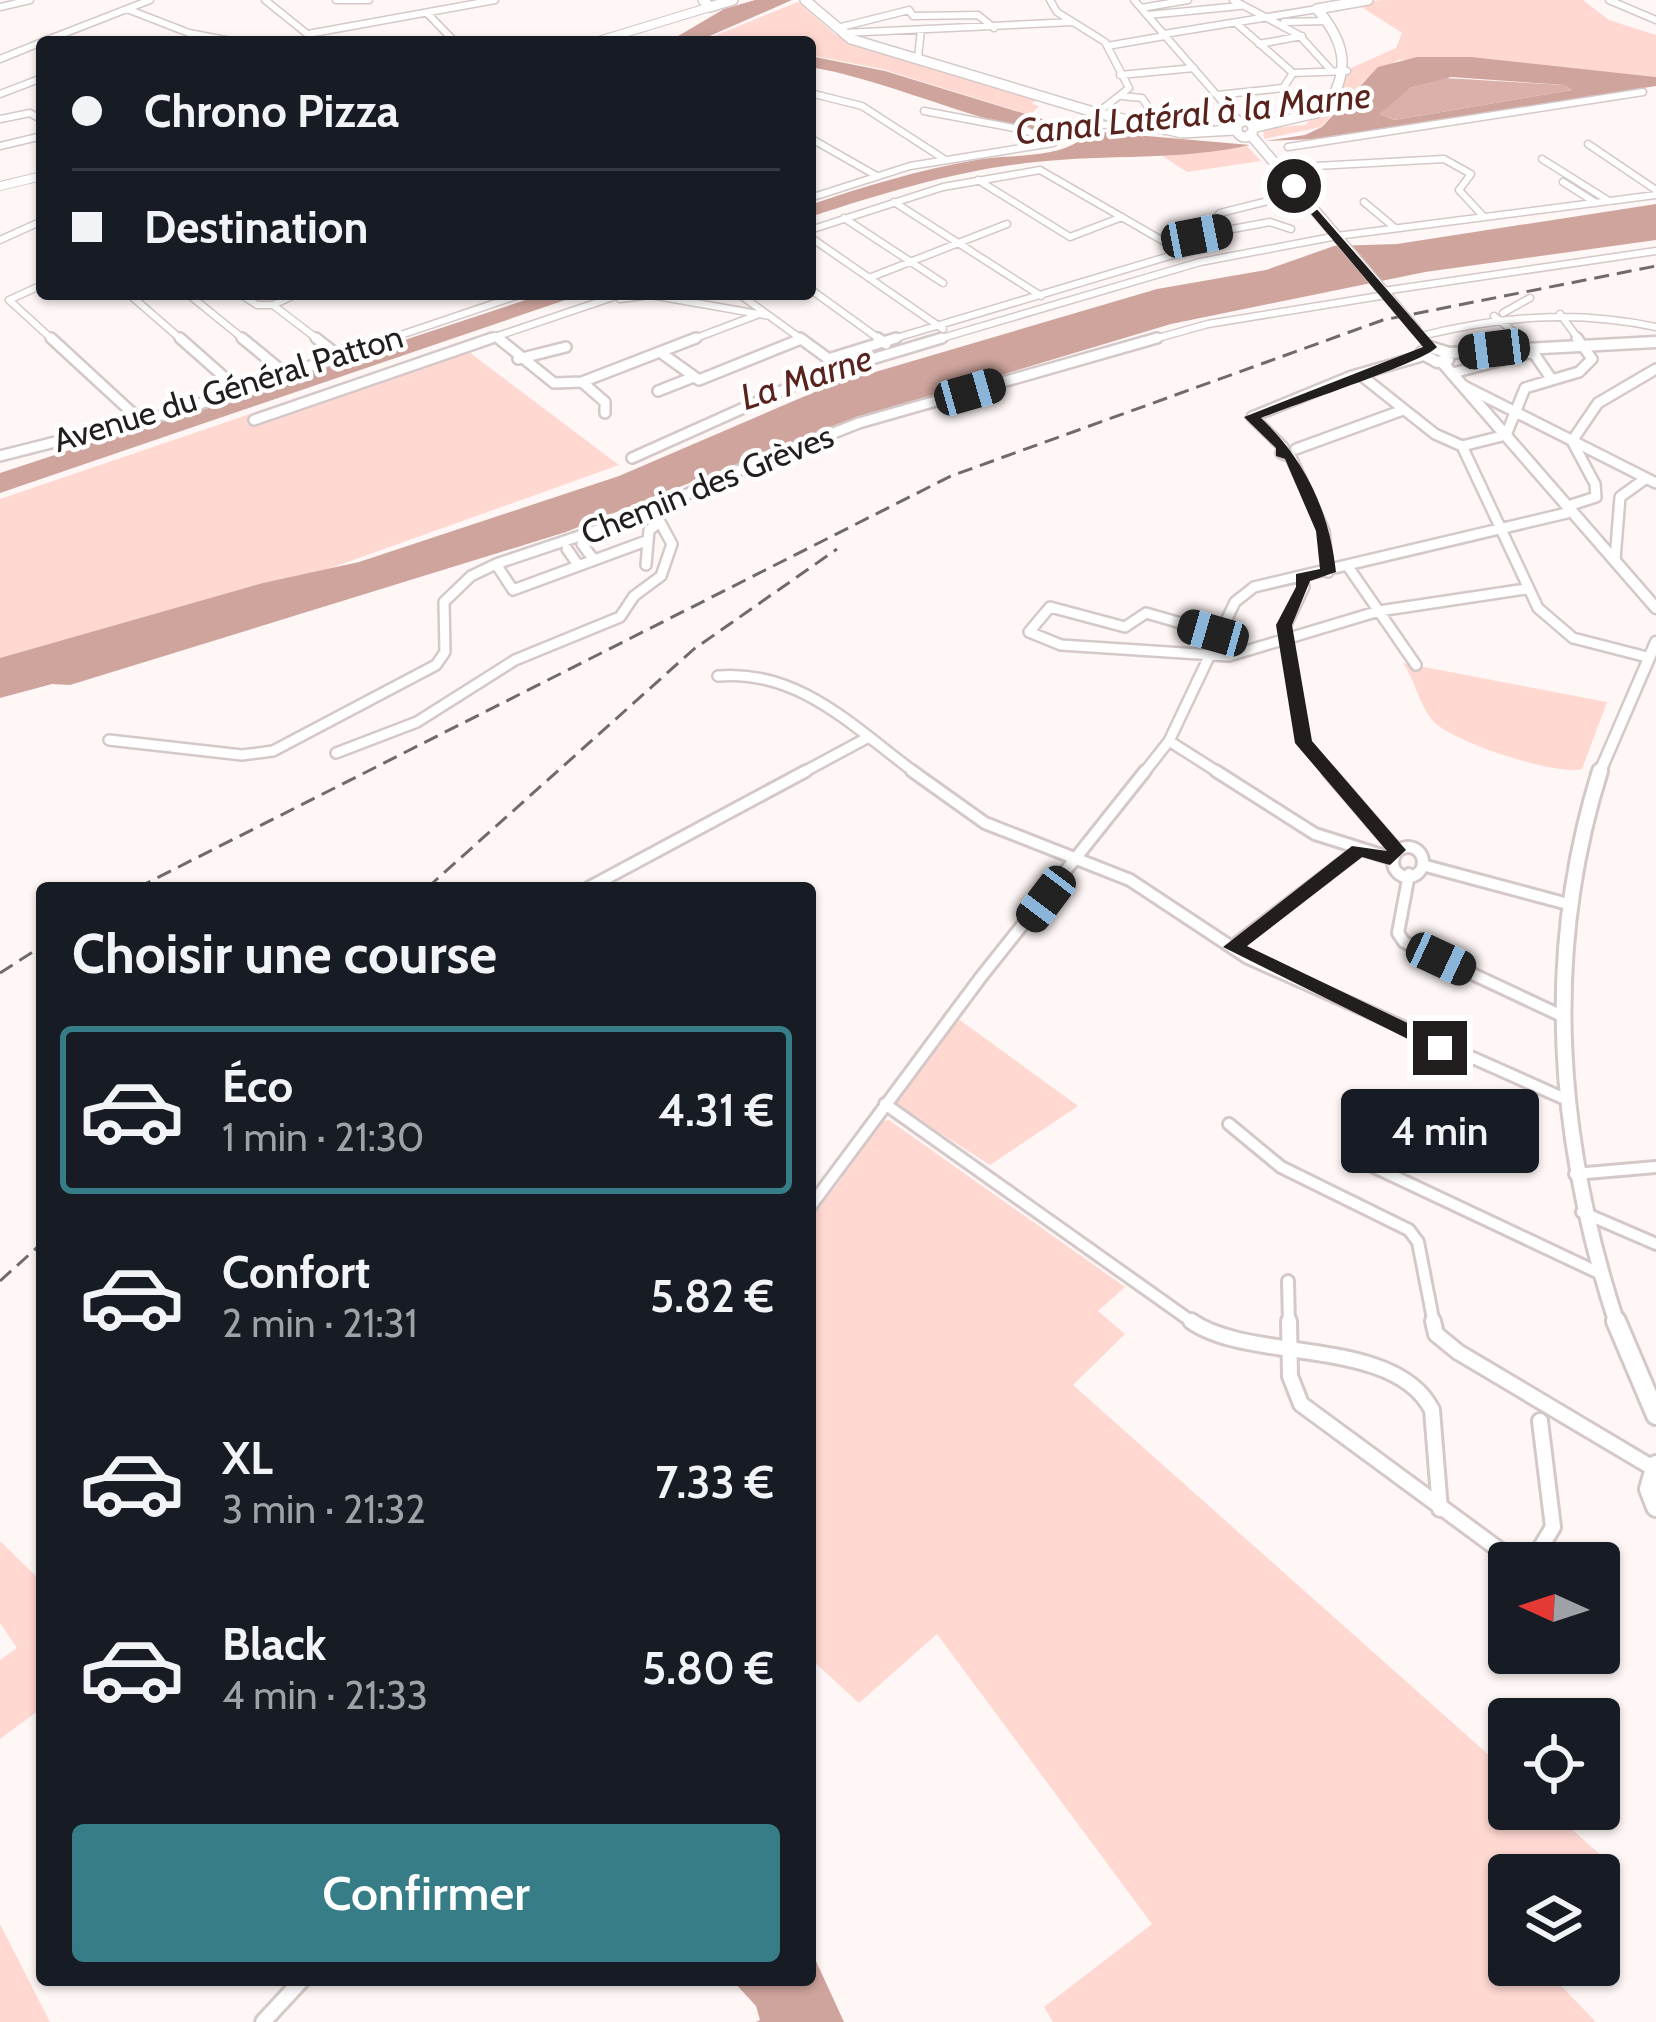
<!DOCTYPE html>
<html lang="fr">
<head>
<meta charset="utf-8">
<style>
	body { margin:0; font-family:Cabin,sans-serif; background:#242831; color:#f1f3f6; height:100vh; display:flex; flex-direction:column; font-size:45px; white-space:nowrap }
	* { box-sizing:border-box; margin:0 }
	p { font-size:39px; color:#9ea1a6 }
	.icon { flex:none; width:66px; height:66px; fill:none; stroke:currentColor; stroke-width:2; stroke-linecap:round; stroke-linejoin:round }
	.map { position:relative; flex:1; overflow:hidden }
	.details { position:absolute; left:36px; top:882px; width:780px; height:1104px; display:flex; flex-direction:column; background:#171b24; border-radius:12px; box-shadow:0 3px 9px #0004 }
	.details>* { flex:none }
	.top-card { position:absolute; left:36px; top:36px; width:780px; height:264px; border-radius:12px; box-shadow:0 3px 9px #0004; display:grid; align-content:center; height:264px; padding:0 36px; background:#171b24 }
	.needle { width:78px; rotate:273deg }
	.fabs { position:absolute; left:1488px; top:1542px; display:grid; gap:24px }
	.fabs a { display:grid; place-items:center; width:132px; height:132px; border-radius:12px; background:#171b24; box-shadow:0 3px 9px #0004; font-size:60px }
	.end { position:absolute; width:54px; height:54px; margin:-27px; border:15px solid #211e1d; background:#fff; box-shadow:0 0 0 6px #fff }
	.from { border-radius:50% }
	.bubble { position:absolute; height:84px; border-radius:12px; background:#171b24; box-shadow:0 3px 9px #0004; font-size:39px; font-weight:600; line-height:84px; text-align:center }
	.car { position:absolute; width:36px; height:72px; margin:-36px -18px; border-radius:15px; box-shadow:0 0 9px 3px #0007; background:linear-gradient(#222 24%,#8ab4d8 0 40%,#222 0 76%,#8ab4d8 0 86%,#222 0) }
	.top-card b { display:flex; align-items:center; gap:42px; height:114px; font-size:45px }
	.top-card b+b { border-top:3px solid #363941 }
	.top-card i { width:30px; height:30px; background:#f1f3f6 }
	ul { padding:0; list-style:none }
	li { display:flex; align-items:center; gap:36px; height:168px; margin:0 24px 18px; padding:0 12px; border:6px solid transparent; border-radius:12px }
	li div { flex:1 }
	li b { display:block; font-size:45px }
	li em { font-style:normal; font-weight:600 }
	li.current { border-color:#367d87 }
	li>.icon { width:108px; height:108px; stroke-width:1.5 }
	h2 { padding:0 36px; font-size:54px; line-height:144px }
	.cta { display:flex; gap:24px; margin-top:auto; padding:24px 36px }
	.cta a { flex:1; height:138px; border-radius:12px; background:#367d87; color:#fff; font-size:48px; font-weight:600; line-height:138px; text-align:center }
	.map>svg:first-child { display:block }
</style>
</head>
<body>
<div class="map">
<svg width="1656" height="2022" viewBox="0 0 1656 2022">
	<rect width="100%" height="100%" fill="#fef7f6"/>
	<path fill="#ffd8d2" d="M 1380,0 L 1583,0 L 1609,20 L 1656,35 L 1656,77 L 1471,58 L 1398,60 L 1364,81 L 1321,127 L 1264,139 L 1263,129 L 1305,125 L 1340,89 L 1351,68 L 1396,48 L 1402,33 L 1357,4 Z
		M 798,2 L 836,35 L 1036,100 L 1032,104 L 1039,106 L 1030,115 L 882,69 L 810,55 L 810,42 L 699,42 Z
		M 1247,146 L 1261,161 L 1187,172 L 1161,155 Z
		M 465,349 L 619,465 L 314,574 L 0,660 L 0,499 L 321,390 L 316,395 Z
		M 1403,663 L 1607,702 L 1582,769 C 1556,776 1452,742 1433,721 C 1419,705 1415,680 1403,663 Z
		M 946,1010 L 1078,1106 L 990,1165 L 887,1099 Z
		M 889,1120 L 1125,1287 L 1098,1311 L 1125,1334 L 1073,1385 L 1509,1773 L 1509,1809 L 1549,1809 L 1605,1859 L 1595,1875 L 1509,1875 L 1509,1965 L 1541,1965 L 1596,2022 L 1053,2022 L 1044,2007 L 1152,1924 L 937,1634 L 859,1703 L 810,1658 L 810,1213 L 826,1188 L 833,1190 L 843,1177 L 837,1173 L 877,1122 Z
		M 0,1541 L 42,1582 L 42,1708 L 0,1739 L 0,1660 L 17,1648 L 0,1623 Z
		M 0,1924 L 50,2022 L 0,2022 Z"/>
	<path fill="#dbb0aa" d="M 1445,78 L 1564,85 L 1572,90 L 1394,120 L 1380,114 L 1407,89 Z"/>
	<path fill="#cea49d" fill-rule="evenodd" d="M 755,0 L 792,0 L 696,42 L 668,42 L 724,9 Z
		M 810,56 L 885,71 L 1078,130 L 1250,145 C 1180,161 1107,154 1036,162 C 958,170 884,193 810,217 L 810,205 C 865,186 919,170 976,160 C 1007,154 1053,159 1079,141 L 1073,134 C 999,134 892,80 810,67 Z
		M 1471,57 L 1656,77 L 1656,86 L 1318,139 L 1265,141 L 1305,135 L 1322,127 L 1378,67 L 1417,57 ZM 1451,77 L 1564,85 L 1572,90 L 1394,120 L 1380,114 L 1410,88 Z
		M 1656,204 L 1656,240 L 1425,272 L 1171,324 L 838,424 L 566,532 L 70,685 L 52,684 L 0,698 L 0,658 L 263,583 L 359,562 L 619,476 L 831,385 L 1157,289 L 1266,270 L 1334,246 L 1397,244 Z
		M 544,294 L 583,294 L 0,493 L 0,473 Z
		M 810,1948 L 844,2022 L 756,2022 L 760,2020 L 756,2006 L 732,1980 L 810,1980 Z"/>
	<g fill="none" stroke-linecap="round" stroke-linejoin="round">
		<g stroke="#d4c9c8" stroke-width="9">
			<path id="minor-far3" d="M 265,0 L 311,37 L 309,42
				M 336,0 L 369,0
				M 1050,0 L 1057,12 L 1105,42 L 1129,88 L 1101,110
				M 1134,0 L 1241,123
				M 1233,0 L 1299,35 L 1330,69
				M 1609,0 L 1656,20
				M 0,7 L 30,0
				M 1141,8 L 1188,0
				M 127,9 L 189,33 L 236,42
				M 427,13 L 455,42
				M 1148,15 L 1240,6
				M 1284,22 L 1328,21
				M 1236,23 L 1293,73
				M 837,28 L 909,10 L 913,16 L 978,15 L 994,28
				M 843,33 L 1073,22
				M 308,34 L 495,0
				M 1164,34 L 1317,9
				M 42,42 L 150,0
				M 1259,44 L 1302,36
				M 1107,46 L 1165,36
				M 918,57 L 921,30
				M 0,59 L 42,42
				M 1293,73 L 1347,71
				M 1120,75 L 1194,68
				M 810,93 L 862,106 L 944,159
				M 0,94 L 42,78
				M 1217,95 L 1283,88 L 1293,73
				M 1121,96 L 1142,98 L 1165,131
				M 924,111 L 1025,130 L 1053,143
				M 0,119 L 30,113 L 42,120
				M 1087,124 L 1134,126
				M 810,138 L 875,175
				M 1588,144 L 1656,190
				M 0,146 L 42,136
				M 1288,147 L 1643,92
				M 1542,159 L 1609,201
				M 1279,168 L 1444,159 L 1471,174 L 1459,190 L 1484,217
				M 978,180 L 1070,237 L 1122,217
				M 1563,182 L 1596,203
				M 810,198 L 910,166 L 1053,143 L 1093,117
				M 894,202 L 1041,296
				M 1364,202 L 1395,228
				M 844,218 L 943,283
				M 810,230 L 943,187 L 1040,170 L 1184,253
				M 1200,235 L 1270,222 L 1291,229
				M 810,237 L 943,329
				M 0,240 L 42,221
				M 869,278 L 1007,224
				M 42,285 L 9,300 L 54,341
				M 810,289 L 882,341
				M 1383,291 L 1656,251
				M 129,294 L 183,341
				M 188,294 L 246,341
				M 240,294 L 257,305 L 273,305
				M 297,294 L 273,305 L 320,341
				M 739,294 L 804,341
				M 620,299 L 651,295 L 770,316
				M 1503,313 L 1530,298
				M 1560,314 L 1580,341
				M 1494,316 L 1521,338
				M 495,336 L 502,341
				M 1421,336 C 1502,316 1574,310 1656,327
				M 383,341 L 522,294
				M 483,341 L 622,294
				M 688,341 L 757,315
				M 795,341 L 801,339
				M 886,341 L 1183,252 L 1220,213 L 1300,193
				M 932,341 L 1200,262 L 1337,236 L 1656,195
				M 1147,341 L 1208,324 L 1386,295"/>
		</g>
		<g stroke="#d4c9c8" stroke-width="14">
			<path id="minor-far2" d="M 51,338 L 140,420
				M 180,338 L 240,391
				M 242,338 L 287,375
				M 316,338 L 339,356
				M 498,338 L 554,383 L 582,382 L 605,402 L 605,413
				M 800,338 L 830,360
				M 878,338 L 886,344
				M 664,355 L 699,380 L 801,339
				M 518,359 L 566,347
				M 828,359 L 896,338
				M 1453,373 L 1533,352 L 1550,377
				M 1362,376 L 1435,434 L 1462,446 L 1538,608 L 1573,638 L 1647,657
				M 582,382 L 696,338
				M 1464,386 L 1656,483
				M 658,391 L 691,378
				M 254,420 L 492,338
				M 1572,441 L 1598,403 L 1656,369
				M 1462,446 L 1506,435 L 1525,388 L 1579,372 L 1592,359 L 1577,338
				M 1296,449 L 1403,410
				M 0,456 L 182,410 L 392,338
				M 632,458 L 815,376 L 942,338
				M 582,544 L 594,560
				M 567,549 L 578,565
				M 1615,560 L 1620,497 L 1645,479
				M 496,564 L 513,590 L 646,541
				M 646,565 L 649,530 L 659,523
				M 1349,568 L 1416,665
				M 1328,572 L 1324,531 L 1291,457 L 1281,453 L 1283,447 L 1252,417 L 1352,376 L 1422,356
				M 1302,577 L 1304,587 L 1284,629 L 1304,743 L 1331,774
				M 1219,634 L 1146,613 L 1125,627 L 1050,607 L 1029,632 L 1061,645 L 1229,656 L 1379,611 L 1526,589
				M 718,676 C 800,669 854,728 917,774
				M 109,740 L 242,755 L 273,751 L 436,665 L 445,652 L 444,602 L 471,576 L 496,564 L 654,511 L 717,479 L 859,423 L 1157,338
				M 1169,741 L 1221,774
				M 336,753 L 417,722 L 515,660 L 620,617 L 634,596 L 661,576 L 672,544 L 654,511
				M 800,774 L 865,739
				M 1143,774 L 1169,741 L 1235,602 L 1254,587 L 1567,513 L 1571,505 L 1596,497 L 1595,484 L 1572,441"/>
		</g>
		<g stroke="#d4c9c8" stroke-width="16">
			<path id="minor-far1" d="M 912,771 L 985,823 L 1130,880 L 1248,958 L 1563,1098
				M 1216,771 L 1315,834 L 1391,858
				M 1328,771 L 1397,851
				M1393 862a15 15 0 1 1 30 0a15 15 0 1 1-30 0Z
				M 1426,866 L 1568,904
				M 1409,874 L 1398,933 L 1404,942 L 1560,1015
				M 588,888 L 806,771
				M 1232,947 L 1358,851
				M 885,1104 L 1195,1324
				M 1229,1124 L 1281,1167 L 1409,1230 L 1418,1242 L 1434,1324
				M 1372,1166 L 1599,1273
				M 1575,1174 L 1656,1167
				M 810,1207 L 981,977 L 1145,771
				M 1582,1212 L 1656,1244
				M 1288,1281 L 1289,1324"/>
		</g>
		<g stroke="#d4c9c8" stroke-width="20">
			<path id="minor" d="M 1191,1321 C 1250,1363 1395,1336 1432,1410 L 1440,1509
				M 1289,1321 L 1290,1376 L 1301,1404 L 1509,1557 L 1538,1552 L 1553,1527 L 1540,1421
				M 1433,1321 L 1436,1334 L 1458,1352 L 1653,1468
				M 263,2022 L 302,1980"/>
		</g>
		<g stroke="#d4c9c8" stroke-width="10">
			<path id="tertiary" d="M 595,42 L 710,7
				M 0,186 L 42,176"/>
		</g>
		<g stroke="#d4c9c8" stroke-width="12">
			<path id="secondary-far3" d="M 703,0 L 710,7 L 733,0
				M 805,0 L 851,39 L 1090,111
				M 1106,115 L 1182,133 L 1234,130
				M1237 129a8 8 0 1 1 16 0a8 8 0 1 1-16 0Z
				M 1256,127 L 1324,111 C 1351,72 1347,44 1317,9 L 1368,0
				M 1250,134 L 1390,299"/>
		</g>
		<g stroke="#d4c9c8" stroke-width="15">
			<path id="secondary-far2" d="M 1430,347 L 1449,353 L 1448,360 L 1437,362 L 1421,353 Z
				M 1449,353 L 1656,342
				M 1442,362 L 1656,608
				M 1599,774 L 1656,642"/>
		</g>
		<g stroke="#d4c9c8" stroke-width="20">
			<path id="secondary-far1" d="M 1600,771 C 1542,956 1557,1141 1617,1324"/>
		</g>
		<g stroke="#d4c9c8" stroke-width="24">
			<path id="secondary" d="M 1616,1321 L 1656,1415
				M 1656,1465 L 1649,1489 L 1656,1507"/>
		</g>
		<use href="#minor-far3" stroke="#fff" stroke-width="6"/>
		<use href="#minor-far2" stroke="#fff" stroke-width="9"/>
		<use href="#minor-far1" stroke="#fff" stroke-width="10"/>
		<use href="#minor" stroke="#fff" stroke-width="14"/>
		<use href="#tertiary" stroke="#fff" stroke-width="8"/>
		<use href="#secondary-far3" stroke="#fff" stroke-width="9"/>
		<use href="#secondary-far2" stroke="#fff" stroke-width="10"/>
		<use href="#secondary-far1" stroke="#fff" stroke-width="14"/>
		<use href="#secondary" stroke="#fff" stroke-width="18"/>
		<path stroke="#6f6b6a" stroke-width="3" stroke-dasharray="15 8" stroke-linecap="butt" d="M 137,888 L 951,476 L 1383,320 L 1656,266
			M 427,888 L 694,649 L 837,549
			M 0,973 L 42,946
			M 0,1281 L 42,1243"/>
		<g stroke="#d4c9c8" stroke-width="12" stroke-linecap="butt">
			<path id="secondary-bridge" d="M 1390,299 L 1417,331"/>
		</g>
		<use href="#secondary-bridge" stroke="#fff" stroke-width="9"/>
	</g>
	<path fill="#211e1d" d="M 1294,183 L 1437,347 C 1425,362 1292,405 1261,418 C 1304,459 1329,509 1336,572 L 1310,581 L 1292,625 L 1312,741 L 1406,850 L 1390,865 L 1362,857 L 1247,946 L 1447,1042 L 1450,1048 L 1440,1055 L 1223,947 L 1352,846 L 1387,851 L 1295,743 L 1276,625 L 1296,587 L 1296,574 L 1320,569 L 1316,531 L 1285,459 L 1276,456 L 1276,448 L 1244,417 L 1423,347 L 1290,189 Z"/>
	<g text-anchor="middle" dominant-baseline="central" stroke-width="9" stroke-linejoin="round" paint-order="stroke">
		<g font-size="33" fill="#211e1d" stroke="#fff">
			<text transform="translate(228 388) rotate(-17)">Avenue du Général Patton</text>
			<text transform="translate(707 484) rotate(-22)">Chemin des Grèves</text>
		</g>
		<g font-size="36" font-style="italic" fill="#59231d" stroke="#fff">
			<text transform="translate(1193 113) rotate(-6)">Canal Latéral à la Marne</text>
			<text transform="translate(806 377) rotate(-18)">La Marne</text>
		</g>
	</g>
</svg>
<div class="fabs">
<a><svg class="needle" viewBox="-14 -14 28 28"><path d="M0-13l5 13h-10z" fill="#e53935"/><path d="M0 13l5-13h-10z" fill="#9ea1a6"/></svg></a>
<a><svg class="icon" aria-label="locate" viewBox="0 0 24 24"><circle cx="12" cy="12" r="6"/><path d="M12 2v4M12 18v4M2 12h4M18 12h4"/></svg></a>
<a><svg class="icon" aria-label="layers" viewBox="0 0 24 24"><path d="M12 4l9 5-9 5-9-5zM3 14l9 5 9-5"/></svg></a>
</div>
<i class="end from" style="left:1294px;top:186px"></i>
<i class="end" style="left:1440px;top:1048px"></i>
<div class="bubble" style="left:1341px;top:1089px;width:198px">4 min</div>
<i class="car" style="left:1197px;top:236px;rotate:79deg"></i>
<i class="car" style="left:1494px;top:349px;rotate:263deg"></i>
<i class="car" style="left:970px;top:392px;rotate:74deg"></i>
<i class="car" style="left:1213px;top:633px;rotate:286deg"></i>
<i class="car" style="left:1046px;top:899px;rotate:217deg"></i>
<i class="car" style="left:1441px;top:959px;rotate:115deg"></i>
<div class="top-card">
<b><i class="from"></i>Chrono Pizza</b>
<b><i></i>Destination</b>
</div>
<section class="details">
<h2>Choisir une course</h2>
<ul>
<li class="current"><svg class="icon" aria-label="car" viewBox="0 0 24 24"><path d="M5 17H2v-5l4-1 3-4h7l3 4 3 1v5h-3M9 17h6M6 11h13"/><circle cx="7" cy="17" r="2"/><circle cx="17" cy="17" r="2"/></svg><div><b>Éco</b><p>1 min · 21:30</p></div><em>4.31 €</em></li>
<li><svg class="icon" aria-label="car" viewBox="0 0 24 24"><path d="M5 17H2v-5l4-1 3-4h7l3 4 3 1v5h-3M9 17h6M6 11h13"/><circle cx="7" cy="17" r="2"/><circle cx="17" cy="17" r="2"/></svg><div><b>Confort</b><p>2 min · 21:31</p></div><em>5.82 €</em></li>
<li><svg class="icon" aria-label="car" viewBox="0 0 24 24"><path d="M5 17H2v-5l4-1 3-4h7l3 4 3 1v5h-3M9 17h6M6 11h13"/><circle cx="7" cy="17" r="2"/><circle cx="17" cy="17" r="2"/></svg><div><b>XL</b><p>3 min · 21:32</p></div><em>7.33 €</em></li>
<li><svg class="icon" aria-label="car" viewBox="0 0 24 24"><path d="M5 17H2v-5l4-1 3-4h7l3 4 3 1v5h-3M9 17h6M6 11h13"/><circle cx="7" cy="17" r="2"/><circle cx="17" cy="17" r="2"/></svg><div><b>Black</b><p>4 min · 21:33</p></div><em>5.80 €</em></li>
</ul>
<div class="cta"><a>Confirmer</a></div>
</section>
</div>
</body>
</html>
